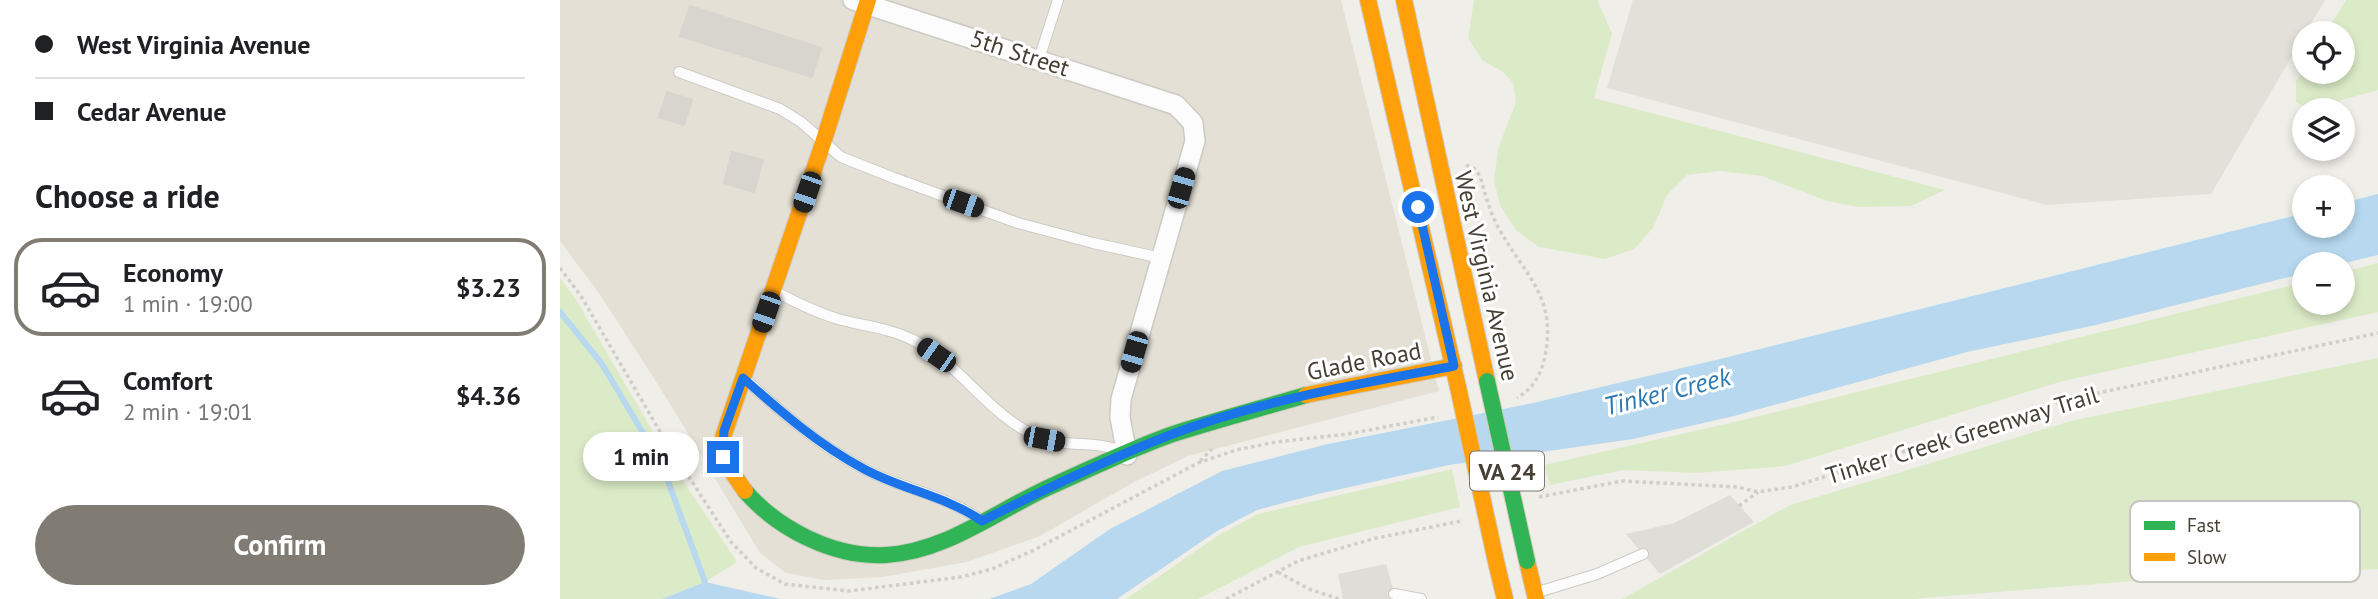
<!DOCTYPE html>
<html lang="en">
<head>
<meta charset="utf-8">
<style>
	body { margin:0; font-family:"PT Sans",sans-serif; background:#f2f2f2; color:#202124; height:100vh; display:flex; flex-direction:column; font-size:26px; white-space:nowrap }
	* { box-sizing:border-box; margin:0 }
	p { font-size:23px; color:#757577 }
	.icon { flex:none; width:38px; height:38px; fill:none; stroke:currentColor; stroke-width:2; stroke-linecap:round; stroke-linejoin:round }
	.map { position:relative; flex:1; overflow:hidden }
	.details { display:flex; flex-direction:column; background:#fff; width:560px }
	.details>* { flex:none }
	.guide { display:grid; align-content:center; height:154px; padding:0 35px; background:#fff }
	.controls { position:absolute; left:1732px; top:21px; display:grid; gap:14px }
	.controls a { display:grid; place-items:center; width:63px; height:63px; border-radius:50%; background:#fff; box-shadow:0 4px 10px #0003; font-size:35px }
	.end { position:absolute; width:32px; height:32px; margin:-16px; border:9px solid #1a73e8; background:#fff; box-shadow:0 0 0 4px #fff }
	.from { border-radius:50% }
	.bubble { position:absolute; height:49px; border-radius:24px; background:#fff; box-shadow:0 4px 10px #0003; font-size:23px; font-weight:700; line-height:49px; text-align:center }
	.car { position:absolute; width:21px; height:42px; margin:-21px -10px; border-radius:9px; box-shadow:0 0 5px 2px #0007; background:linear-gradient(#222 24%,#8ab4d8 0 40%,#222 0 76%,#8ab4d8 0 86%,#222 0) }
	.guide b { display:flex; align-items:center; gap:24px; height:66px; font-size:26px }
	.guide b+b { border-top:2px solid #e0e0e0 }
	.guide i { width:18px; height:18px; background:#202124 }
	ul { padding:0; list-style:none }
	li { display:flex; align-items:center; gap:21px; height:98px; margin:0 14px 10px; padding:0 21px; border:4px solid transparent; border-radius:28px }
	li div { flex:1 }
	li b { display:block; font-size:26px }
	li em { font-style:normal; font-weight:700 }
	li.selected { border-color:#817c73 }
	li>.icon { width:63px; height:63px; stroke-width:1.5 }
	h2 { padding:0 35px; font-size:32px; line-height:84px }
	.cta { display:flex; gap:14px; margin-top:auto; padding:14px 35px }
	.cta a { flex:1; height:80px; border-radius:42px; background:#817c73; color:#fff; font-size:28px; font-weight:700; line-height:80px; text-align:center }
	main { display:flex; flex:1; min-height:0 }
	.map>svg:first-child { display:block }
</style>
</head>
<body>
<main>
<section class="details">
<div class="guide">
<b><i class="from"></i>West Virginia Avenue</b>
<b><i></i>Cedar Avenue</b>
</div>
<h2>Choose a ride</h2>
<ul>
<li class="selected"><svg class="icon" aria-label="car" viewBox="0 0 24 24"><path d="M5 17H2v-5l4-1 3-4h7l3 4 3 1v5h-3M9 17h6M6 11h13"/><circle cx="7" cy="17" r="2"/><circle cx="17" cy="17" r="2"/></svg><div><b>Economy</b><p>1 min · 19:00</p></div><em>$3.23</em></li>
<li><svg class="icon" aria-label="car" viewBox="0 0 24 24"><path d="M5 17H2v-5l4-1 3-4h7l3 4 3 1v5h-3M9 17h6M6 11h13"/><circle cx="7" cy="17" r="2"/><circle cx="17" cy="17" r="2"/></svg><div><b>Comfort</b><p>2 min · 19:01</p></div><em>$4.36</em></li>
</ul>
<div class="cta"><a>Confirm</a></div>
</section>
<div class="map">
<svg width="1818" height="599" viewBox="0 0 1818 599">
	<rect width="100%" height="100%" fill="#f0eee8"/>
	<path fill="#e4e0d5" d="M 0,0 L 781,0 L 879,391 L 628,456 L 574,482 L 480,536 L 407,562 L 322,577 L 264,580 L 226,573 L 200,553 L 107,399 L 41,296 L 0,241 Z"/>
	<path fill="#e3dfd9" d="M 1073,0 L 1765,0 L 1651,194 L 1487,205 L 1047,88 Z"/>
	<path fill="#dcebc7" d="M 914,0 L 1037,0 L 1052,33 L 1034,98 L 1385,190 L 1351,206 L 1299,207 L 1267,201 L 1202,176 L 1161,171 L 1127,175 L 1107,195 L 1093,228 L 1074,249 L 1045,259 L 979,247 L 956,230 L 940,205 L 934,181 L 938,149 L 956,102 L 953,83 L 943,72 L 922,60 L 908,38 Z
		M 1786,0 L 1818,0 L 1818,90 L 1749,109 L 1736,102 L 1736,81 L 1745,67 L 1745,72 L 1783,72 L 1783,33 L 1765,33 Z
		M 1818,263 L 1818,312 L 1503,381 L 1225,466 L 1137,473 L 1063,470 L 990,485 L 984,465 L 1179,421 L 1745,282 L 1745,303 L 1783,303 L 1783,272 Z
		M 0,278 L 15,298 L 110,461 L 177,562 L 145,582 L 102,599 L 0,599 Z
		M 1818,358 L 1818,569 L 1597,579 L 1353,599 L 1062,599 L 1230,505 L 1515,420 Z
		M 892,469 L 900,507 L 739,547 L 638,599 L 566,599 L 659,535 L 698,514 Z"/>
	<path fill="#dfddd8" d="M 1170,495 L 1194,522 L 1100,574 L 1066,534 L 1114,523 Z
		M 826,564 L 836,599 L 783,599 L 778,574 Z"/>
	<path fill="#b7d8ee" d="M 1818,194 L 1818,255 L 1780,264 L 1745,264 L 1745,273 L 1536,325 L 1407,352 L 1174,416 L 1073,439 L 889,465 L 758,494 L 697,510 L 657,531 L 557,599 L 429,599 L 471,584 L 550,529 L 662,471 L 768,444 L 973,403 L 1156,360 L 1745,213 L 1745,226 L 1783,226 L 1783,203 Z
		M 145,582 L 221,599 L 102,599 Z"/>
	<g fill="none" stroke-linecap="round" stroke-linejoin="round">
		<path stroke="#b7d8ee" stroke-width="6" d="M 0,312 L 42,364 L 102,465 L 145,582 L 146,599"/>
	</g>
	<path fill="#d8d5cf" stroke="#d8d4ce" stroke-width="2" d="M 130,6 L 261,48 L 252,77 L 120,36 Z
		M 107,92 L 132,100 L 124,125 L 99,117 Z
		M 172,152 L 203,160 L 194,192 L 164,183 Z"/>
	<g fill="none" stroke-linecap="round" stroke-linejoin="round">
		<g stroke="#cccac4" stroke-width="12">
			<path id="lane" d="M 479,59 L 498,0
				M 119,72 L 220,109 L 241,122 L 281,157 L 334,178 L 458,223 L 533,243 L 601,258
				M 214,291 C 235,302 255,312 278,319 C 303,326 331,328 355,341 C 403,366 430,418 481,438 C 507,448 535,440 560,451
				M 185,379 C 222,413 261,447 306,470 C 343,489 385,495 419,519
				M 978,592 L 1037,574 L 1083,554
				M 834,594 L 861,599"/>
		</g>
		<g stroke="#cccac4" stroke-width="22">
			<path id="street" d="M 293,0 L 616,105 L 633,123 L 635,141 L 561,399 L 560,417 L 567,455"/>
		</g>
		<g stroke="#cfcbbf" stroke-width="18">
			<path id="fast" d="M 185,491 C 218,529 274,558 326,555 C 387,552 440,508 496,484 C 534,467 573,448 613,434 C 657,420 702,408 746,395"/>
		</g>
		<g stroke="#cfcbbf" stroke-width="18">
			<path id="slow" d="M 808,0 L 898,387
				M 844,0 L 927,381
				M 746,395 L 894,366
				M 185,491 L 166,463 L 161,443 L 263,143 L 308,0
				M 967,561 L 976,599
				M 937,566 L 945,599"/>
		</g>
		<path stroke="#d1cec9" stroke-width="3.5" stroke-dasharray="3.5 3.5" stroke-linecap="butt" d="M 906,165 L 915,169 L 920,176 C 925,194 930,212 938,227 C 965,276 999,298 984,360 C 980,377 972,389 957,398
			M 0,268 L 21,296 L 102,435 L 171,542 L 196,568 L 225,584 L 289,591 L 401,577 L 432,569 L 474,550 L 638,463 L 676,450 L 716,442 L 788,434 L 878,417
			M 640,461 L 652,449
			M 979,497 L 1062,481 L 1177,487 L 1198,492 L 1232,487 L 1506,400 L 1818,333
			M 1179,506 L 1198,492
			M 718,572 L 749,589 L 779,599
			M 666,599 L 738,561 L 812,539 L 901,521"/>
		<use href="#lane" stroke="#fdfcfc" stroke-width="10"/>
		<use href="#street" stroke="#fdfcfc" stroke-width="19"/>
		<use href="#fast" stroke="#30b455" stroke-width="16"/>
		<use href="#slow" stroke="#ff9f0a" stroke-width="16"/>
		<g stroke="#d2cab5" stroke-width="18" stroke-linecap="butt">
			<path id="fast-bridge" d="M 927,381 L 967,561"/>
		</g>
		<g stroke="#d2cab5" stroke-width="18" stroke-linecap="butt">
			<path id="slow-bridge" d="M 898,387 L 937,566"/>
		</g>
		<use href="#fast-bridge" stroke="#30b455" stroke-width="16"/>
		<use href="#slow-bridge" stroke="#ff9f0a" stroke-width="16"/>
	</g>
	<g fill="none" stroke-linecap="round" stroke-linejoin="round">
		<path stroke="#1a73e8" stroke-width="9" d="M 163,457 L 164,431 L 183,378 C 221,412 259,445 304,469 C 343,490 386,496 422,521 C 483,490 546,460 610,435 C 701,400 799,384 894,366 L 858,207"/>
	</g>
	<g text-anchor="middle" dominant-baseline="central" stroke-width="6" stroke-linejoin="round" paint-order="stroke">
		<rect fill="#fff" stroke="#7d7971" stroke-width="2" x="910" y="451.5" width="74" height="39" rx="5"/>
		<g font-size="23" font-weight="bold" fill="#453f34">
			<text x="947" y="471">VA 24</text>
		</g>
		<g font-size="24" fill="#453f34" stroke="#fff">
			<text transform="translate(460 53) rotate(18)">5th Street</text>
			<text transform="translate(927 276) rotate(77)">West Virginia Avenue</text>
			<text transform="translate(804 361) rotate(-11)">Glade Road</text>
			<text transform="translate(1402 435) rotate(-17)">Tinker Creek Greenway Trail</text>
		</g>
		<g font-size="26" font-style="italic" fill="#2c78b2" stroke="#fff">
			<text transform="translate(1107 391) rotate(-14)">Tinker Creek</text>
		</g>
	</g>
	<rect x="1570" y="501" width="230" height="81" rx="10" fill="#fff" stroke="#c7c5c2" stroke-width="2"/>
	<rect x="1584" y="521" width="31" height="9" fill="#30b455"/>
	<rect x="1584" y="553" width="31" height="8" fill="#ff9f0a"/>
	<g font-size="19" fill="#453f34">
		<text x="1627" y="532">Fast</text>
		<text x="1627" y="564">Slow</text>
	</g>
</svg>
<div class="controls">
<a><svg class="icon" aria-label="locate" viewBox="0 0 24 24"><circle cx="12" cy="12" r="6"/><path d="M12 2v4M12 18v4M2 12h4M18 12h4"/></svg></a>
<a><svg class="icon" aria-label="layers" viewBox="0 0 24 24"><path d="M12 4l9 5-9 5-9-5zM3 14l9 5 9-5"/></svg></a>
<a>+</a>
<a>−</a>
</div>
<i class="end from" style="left:858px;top:207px"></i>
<i class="end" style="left:163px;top:457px"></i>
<div class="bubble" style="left:23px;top:432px;width:116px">1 min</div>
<i class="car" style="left:621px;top:188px;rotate:16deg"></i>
<i class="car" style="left:247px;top:192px;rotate:199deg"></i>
<i class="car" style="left:403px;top:203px;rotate:109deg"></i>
<i class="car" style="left:206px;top:312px;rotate:199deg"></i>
<i class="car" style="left:574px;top:352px;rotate:196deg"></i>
<i class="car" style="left:376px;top:355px;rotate:305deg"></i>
<i class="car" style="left:484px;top:439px;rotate:101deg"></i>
</div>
</main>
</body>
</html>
